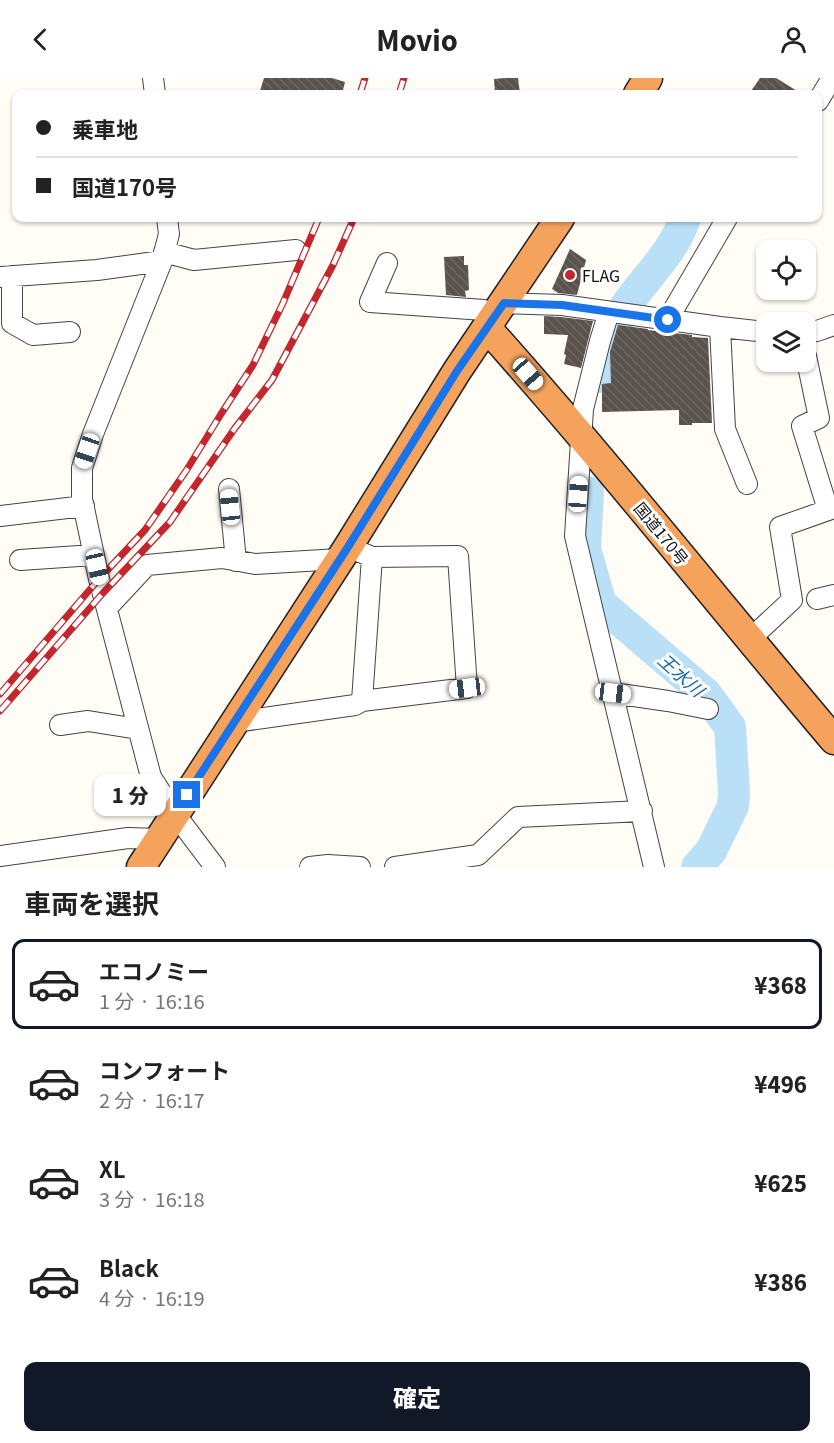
<!DOCTYPE html>
<html lang="ja">
<head>
<meta charset="utf-8">
<style>
	body { margin:0; font-family:Georgia,"Noto Sans JP",serif; background:#f6f6f6; color:#222; height:100vh; display:flex; flex-direction:column; font-size:22px; white-space:nowrap }
	* { box-sizing:border-box; margin:0 }
	p { font-size:20px; color:#767676 }
	.icon { flex:none; width:33px; height:33px; fill:none; stroke:currentColor; stroke-width:2; stroke-linecap:round; stroke-linejoin:round }
	.map { position:relative; height:789px; overflow:hidden }
	.drawer { display:flex; flex-direction:column; background:#fff; flex:1 }
	.drawer>* { flex:none }
	.top-card { position:absolute; left:12px; top:12px; width:810px; height:132px; border-radius:12px; box-shadow:0 2px 4px #0004; display:grid; align-content:center; height:132px; padding:0 24px; background:#fff }
	.controls { position:absolute; left:756px; top:162px; display:grid; gap:12px }
	.controls a { display:grid; place-items:center; width:60px; height:60px; border-radius:12px; background:#fff; box-shadow:0 2px 4px #0004; font-size:30px }
	.end { position:absolute; width:27px; height:27px; margin:-14px; border:8px solid #1a73e8; background:#fff; box-shadow:0 0 0 3px #fff }
	.from { border-radius:50% }
	.bubble { position:absolute; height:42px; border-radius:12px; background:#fff; box-shadow:0 2px 4px #0004; font-size:20px; font-weight:800; line-height:42px; text-align:center }
	.car { position:absolute; width:18px; height:36px; margin:-18px -9px; border-radius:8px; box-shadow:0 0 4px 2px #0007; background:linear-gradient(#fff 24%,#345 0 40%,#fff 0 76%,#345 0 86%,#fff 0) }
	.top-card b { display:flex; align-items:center; gap:21px; height:57px; font-size:22px }
	.top-card b+b { border-top:2px solid #e0e0e0 }
	.top-card i { width:15px; height:15px; background:#222 }
	ul { padding:0; list-style:none }
	li { display:flex; align-items:center; gap:18px; height:90px; margin:0 12px 9px; padding:0 12px; border:3px solid transparent; border-radius:12px }
	li div { flex:1 }
	li b { display:block; font-size:22px }
	li em { font-style:normal; font-weight:800 }
	li.active { border-color:#111827 }
	li>.icon { width:54px; height:54px; stroke-width:1.5 }
	h2 { padding:0 24px; font-size:27px; line-height:72px }
	.button { display:flex; gap:12px; margin-top:auto; padding:12px 24px }
	.button a { flex:1; height:69px; border-radius:12px; background:#111827; color:#fff; font-size:24px; font-weight:800; line-height:69px; text-align:center }
	header { display:flex; justify-content:space-between; align-items:center; height:78px; padding:0 24px; background:#fff; font-size:27px; font-weight:800 }
	.map>svg:first-child { display:block }
</style>
</head>
<body>
<header><svg class="icon" aria-label="back" viewBox="0 0 24 24"><path d="M15 5l-7 7 7 7"/></svg>Movio<svg class="icon" aria-label="person" viewBox="0 0 24 24"><circle cx="12" cy="8" r="4"/><path d="M4 21q1-7 8-7t8 7"/></svg></header>
<div class="map">
<svg width="834" height="789" viewBox="0 0 834 789">
	<defs>
		<pattern id="building-back-hatch" width="6" height="6" patternUnits="userSpaceOnUse" patternTransform="scale(1.5)"><rect width="6" height="6" fill="#5a524d"/><path d="M-1 5l2 2M0 0l6 6M5-1l2 2" fill="none" stroke="#6d6662"/></pattern>
	</defs>
	<rect width="100%" height="100%" fill="#fffdf5"/>
	<g fill="none" stroke-linecap="round" stroke-linejoin="round">
		<path stroke="#b9e0f7" stroke-width="32" d="M 600,299 C 606,276 612,249 625,229 C 645,200 674,174 685,140
			M 588,414 L 585,471 L 601,526 L 706,616 L 730,649 L 734,714 L 733,728 L 711,773 L 697,789"/>
	</g>
	<path fill="url(#building-back-hatch)" d="M 264,0 L 332,0 L 345,4 L 342,16 L 259,16 Z
		M 505,0 L 518,0 L 520,16 L 495,16 L 494,1 Z
		M 760,0 L 776,0 L 802,16 L 749,16 Z
		M 570,171 L 586,182 L 577,217 L 558,215 L 552,211 Z
		M 464,178 L 464,187 L 468,187 L 469,212 L 465,213 L 466,219 L 446,217 L 444,179 Z
		M 544,238 L 561,239 L 593,243 L 581,290 L 564,286 L 566,277 L 564,276 L 568,257 L 544,256 Z
		M 618,247 L 648,251 L 648,252 L 692,257 L 692,259 L 708,260 L 712,345 L 692,345 L 692,347 L 679,347 L 679,332 L 602,334 L 602,306 L 611,305 L 610,274 Z"/>
	<g fill="none" stroke-linecap="round" stroke-linejoin="round">
		<g stroke="#444" stroke-width="22">
			<path id="minor" d="M 153,0 L 155,16
				M 818,23 L 829,5
				M 167,140 L 169,156 L 162,183 L 93,356 L 82,390 L 82,421 L 99,501 L 151,699 L 175,736 L 215,789
				M 164,174 L 194,182 L 296,172
				M 387,185 L 370,224 L 484,232 L 494,240
				M 12,198 L 12,245 L 33,257 L 70,254
				M 0,199 L 97,192 L 162,183
				M 504,225 L 562,227 L 720,249 L 766,254
				M 609,234 L 600,263 L 583,331 L 575,458 L 654,789
				M 668,241 L 727,140
				M 720,249 L 725,351 L 747,406
				M 806,254 L 817,253 L 834,247
				M 806,278 L 819,340 L 802,348 L 828,432
				M 229,411 L 236,483
				M 0,438 L 84,428
				M 20,482 L 94,477
				M 817,521 L 834,517
				M 107,530 L 147,487 L 222,480 L 255,486 L 340,481
				M 749,562 L 792,522 L 780,449 L 834,430
				M 613,615 L 668,623 L 708,631
				M 362,623 L 372,479
				M 235,644 L 355,627 L 362,623 L 467,610 L 458,478 L 372,479 L 348,469
				M 60,647 L 88,643 L 138,651
				M 0,778 L 128,760 L 159,761
				M 310,789 L 328,787 L 360,789
				M 395,789 L 478,777 L 518,739 L 642,733"/>
		</g>
		<g stroke="#222" stroke-width="31">
			<path id="highway" d="M 638,16 L 648,0
				M 487,250 C 607,384 718,525 834,662
				M 141,789 L 348,469 L 457,293 L 560,140"/>
		</g>
		<use href="#minor" stroke="#fff" stroke-width="20"/>
		<use href="#highway" stroke="#f5a25d" stroke-width="28"/>
		<g stroke="#c4262e" stroke-width="7">
			<path id="rail" d="M 360,16 L 365,0
				M 399,16 L 404,0
				M 0,616 L 99,501 L 145,452 L 186,393 L 221,336 L 253,287 L 283,225 L 319,140
				M 0,633 L 103,515 L 170,444 L 235,350 L 272,302 L 333,187 L 354,140"/>
		</g>
		<use href="#rail" stroke="#fff" stroke-width="4.5" stroke-dasharray="14" stroke-linecap="butt"/>
	</g>
	<g fill="none" stroke-linecap="round" stroke-linejoin="round">
		<path stroke="#1a73e8" stroke-width="8" d="M 187,717 L 348,469 L 457,293 L 504,225 L 562,227 L 668,242"/>
	</g>
	<circle fill="#c4262e" stroke="#fff" stroke-width="2" cx="570" cy="197" r="6"/>
	<g text-anchor="middle" dominant-baseline="central" stroke-width="6" stroke-linejoin="round" paint-order="stroke">
		<g font-size="16" fill="#111" stroke="#fff" text-anchor="start">
			<text x="582" y="197">FLAG</text>
		</g>
		<g font-size="16" fill="#111" stroke="#fff">
			<text transform="translate(662 455) rotate(51)">国道170号</text>
		</g>
		<g font-size="18" font-style="italic" fill="#1768a6" stroke="#fff">
			<text transform="translate(682 596) rotate(42)">王水川</text>
		</g>
	</g>
</svg>
<div class="controls">
<a><svg class="icon" aria-label="locate" viewBox="0 0 24 24"><circle cx="12" cy="12" r="6"/><path d="M12 2v4M12 18v4M2 12h4M18 12h4"/></svg></a>
<a><svg class="icon" aria-label="layers" viewBox="0 0 24 24"><path d="M12 4l9 5-9 5-9-5zM3 14l9 5 9-5"/></svg></a>
</div>
<i class="end from" style="left:668px;top:242px"></i>
<i class="end" style="left:187px;top:717px"></i>
<div class="bubble" style="left:94px;top:696px;width:72px">1 分</div>
<i class="car" style="left:528px;top:296px;rotate:139deg"></i>
<i class="car" style="left:87px;top:373px;rotate:199deg"></i>
<i class="car" style="left:578px;top:416px;rotate:4deg"></i>
<i class="car" style="left:230px;top:429px;rotate:354deg"></i>
<i class="car" style="left:97px;top:489px;rotate:167deg"></i>
<i class="car" style="left:467px;top:610px;rotate:263deg"></i>
<i class="car" style="left:613px;top:615px;rotate:97deg"></i>
<div class="top-card">
<b><i class="from"></i>乗車地</b>
<b><i></i>国道170号</b>
</div>
</div>
<section class="drawer">
<h2>車両を選択</h2>
<ul>
<li class="active"><svg class="icon" aria-label="car" viewBox="0 0 24 24"><path d="M5 17H2v-5l4-1 3-4h7l3 4 3 1v5h-3M9 17h6M6 11h13"/><circle cx="7" cy="17" r="2"/><circle cx="17" cy="17" r="2"/></svg><div><b>エコノミー</b><p>1 分 · 16:16</p></div><em>¥368</em></li>
<li><svg class="icon" aria-label="car" viewBox="0 0 24 24"><path d="M5 17H2v-5l4-1 3-4h7l3 4 3 1v5h-3M9 17h6M6 11h13"/><circle cx="7" cy="17" r="2"/><circle cx="17" cy="17" r="2"/></svg><div><b>コンフォート</b><p>2 分 · 16:17</p></div><em>¥496</em></li>
<li><svg class="icon" aria-label="car" viewBox="0 0 24 24"><path d="M5 17H2v-5l4-1 3-4h7l3 4 3 1v5h-3M9 17h6M6 11h13"/><circle cx="7" cy="17" r="2"/><circle cx="17" cy="17" r="2"/></svg><div><b>XL</b><p>3 分 · 16:18</p></div><em>¥625</em></li>
<li><svg class="icon" aria-label="car" viewBox="0 0 24 24"><path d="M5 17H2v-5l4-1 3-4h7l3 4 3 1v5h-3M9 17h6M6 11h13"/><circle cx="7" cy="17" r="2"/><circle cx="17" cy="17" r="2"/></svg><div><b>Black</b><p>4 分 · 16:19</p></div><em>¥386</em></li>
</ul>
<div class="button"><a>確定</a></div>
</section>
</body>
</html>
